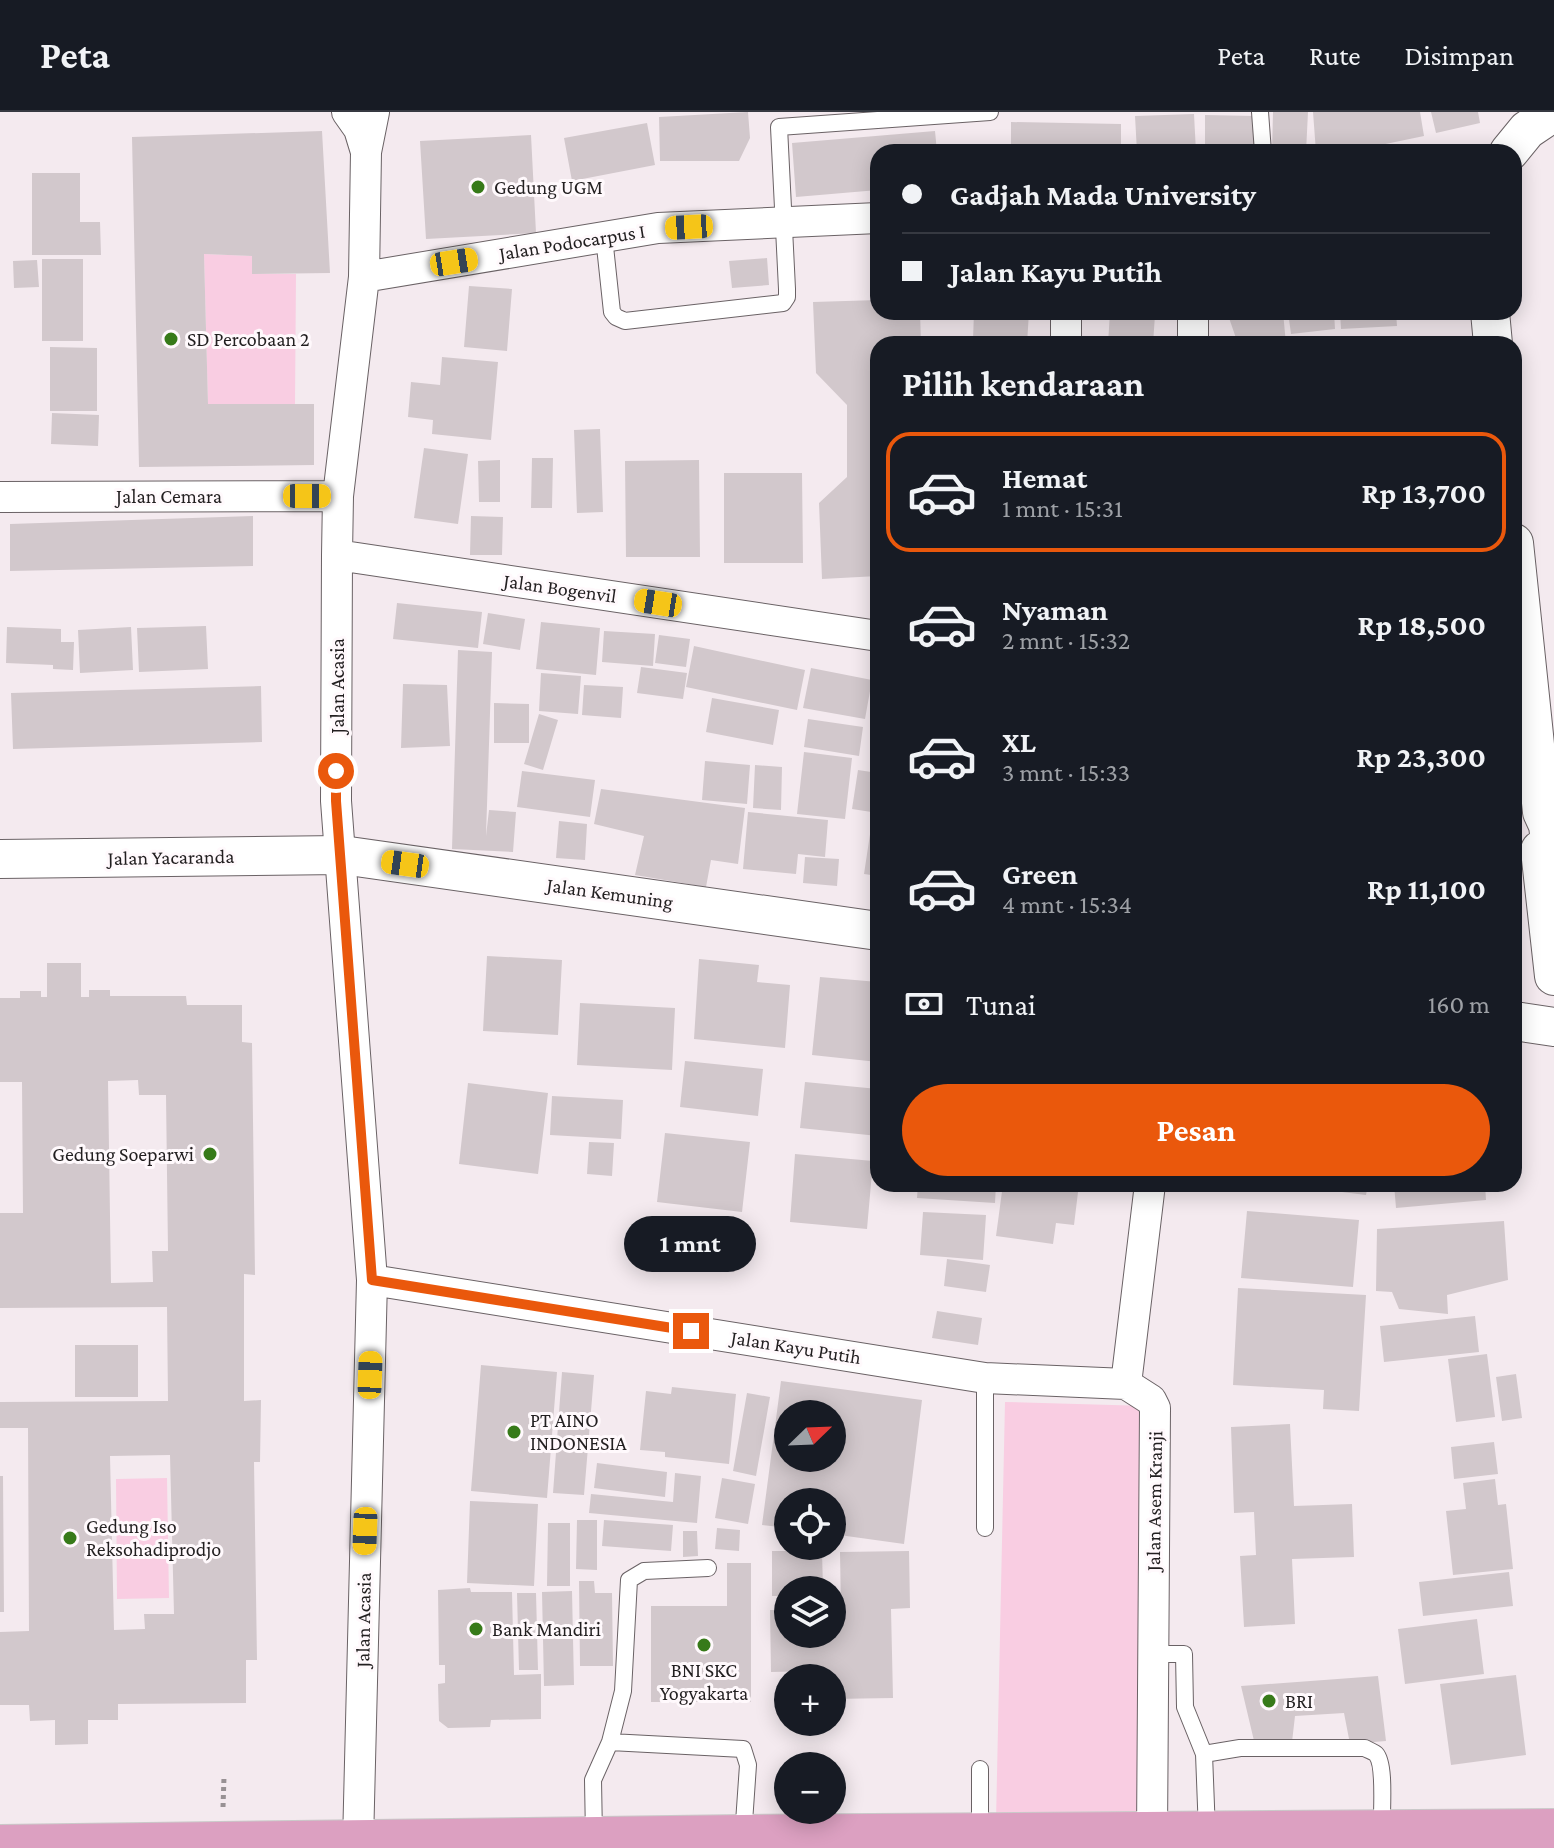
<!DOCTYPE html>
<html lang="id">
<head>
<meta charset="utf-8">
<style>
	body { margin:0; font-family:"Crimson Pro",serif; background:#242831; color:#f1f3f6; height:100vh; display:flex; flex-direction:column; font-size:30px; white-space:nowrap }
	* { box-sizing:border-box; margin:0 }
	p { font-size:26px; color:#9ea1a6 }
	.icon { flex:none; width:44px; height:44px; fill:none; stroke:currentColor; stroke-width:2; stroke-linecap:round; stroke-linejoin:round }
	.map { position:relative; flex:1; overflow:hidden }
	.side { position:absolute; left:870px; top:224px; width:652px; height:856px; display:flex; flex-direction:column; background:#171b24; border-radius:24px; box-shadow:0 4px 20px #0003 }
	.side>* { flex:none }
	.banner { position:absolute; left:870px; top:32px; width:652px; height:176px; border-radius:24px; box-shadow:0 4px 20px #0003; display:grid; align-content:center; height:176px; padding:0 32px; background:#171b24 }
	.needle { width:52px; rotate:67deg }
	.controls { position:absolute; left:774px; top:1288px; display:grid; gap:16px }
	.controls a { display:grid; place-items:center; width:72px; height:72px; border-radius:50%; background:#171b24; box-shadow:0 4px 20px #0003; font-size:40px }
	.end { position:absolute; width:36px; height:36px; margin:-18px; border:10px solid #ea580c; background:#fff; box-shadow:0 0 0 4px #fff }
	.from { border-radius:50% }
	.bubble { position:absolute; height:56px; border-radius:28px; background:#171b24; box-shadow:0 4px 20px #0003; font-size:26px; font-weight:700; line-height:56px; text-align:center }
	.car { position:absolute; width:24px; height:48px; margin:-24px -12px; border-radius:10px; box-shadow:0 0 6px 2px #0007; background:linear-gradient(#f5c518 24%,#345 0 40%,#f5c518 0 76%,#345 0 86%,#f5c518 0) }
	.banner b { display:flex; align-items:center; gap:28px; height:76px; font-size:30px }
	.banner b+b { border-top:2px solid #363941 }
	.banner i { width:20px; height:20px; background:#f1f3f6 }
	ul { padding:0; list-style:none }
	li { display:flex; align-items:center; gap:24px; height:120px; margin:0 16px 12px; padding:0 16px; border:4px solid transparent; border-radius:24px }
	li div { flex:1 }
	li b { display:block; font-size:30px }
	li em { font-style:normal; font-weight:700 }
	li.current { border-color:#ea580c }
	li>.icon { width:72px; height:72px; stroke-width:1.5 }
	h2 { padding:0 32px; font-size:36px; line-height:96px }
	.pay { display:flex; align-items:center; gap:20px; height:88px; padding:0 32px; font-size:30px }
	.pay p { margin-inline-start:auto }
	.action { display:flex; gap:16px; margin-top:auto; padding:16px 32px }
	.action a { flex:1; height:92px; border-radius:48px; background:#ea580c; color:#fff; font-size:32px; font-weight:700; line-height:92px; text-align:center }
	header { display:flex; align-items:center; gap:48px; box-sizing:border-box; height:112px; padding:0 40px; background:#171b24; border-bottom:2px solid #363941 }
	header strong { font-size:38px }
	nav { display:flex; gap:44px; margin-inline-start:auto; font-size:28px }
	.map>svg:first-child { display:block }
</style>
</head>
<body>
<header>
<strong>Peta</strong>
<nav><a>Peta</a><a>Rute</a><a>Disimpan</a></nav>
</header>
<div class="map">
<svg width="1554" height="1736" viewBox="0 0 1554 1736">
	<rect width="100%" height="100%" fill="#f4eaef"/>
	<path fill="#f9cde2" d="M 204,142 L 252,144 L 252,162 L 296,162 L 295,292 L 208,292 Z
		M 1005,1290 L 1147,1294 L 1138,1712 L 996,1709 Z
		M 167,1366 L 169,1486 L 117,1487 L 116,1367 Z"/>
	<path fill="#d2c8cc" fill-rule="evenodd" d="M 748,0 L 750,26 L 739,49 L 660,49 L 659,5 Z
		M 1273,0 L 1308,0 L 1306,40 L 1272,40 Z
		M 1313,0 L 1420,0 L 1424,24 L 1347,40 L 1316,40 Z
		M 1431,0 L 1478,0 L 1480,11 L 1436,21 Z
		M 1194,2 L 1196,40 L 1137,40 L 1135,4 Z
		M 1205,3 L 1255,4 L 1255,40 L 1205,40 Z
		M 1011,10 L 1121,12 L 1121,40 L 1011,40 Z
		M 647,11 L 655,53 L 572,69 L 564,26 Z
		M 322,19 L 330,161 L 252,162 L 252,144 L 204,142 L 208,292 L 314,292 L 314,353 L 139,355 L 132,25 Z
		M 935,19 L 937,40 L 878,40 L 878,78 L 796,85 L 792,31 Z
		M 531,23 L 536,121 L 426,127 L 420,29 Z
		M 32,61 L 80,61 L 80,110 L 100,110 L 101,143 L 32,143 Z
		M 767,146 L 769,173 L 732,176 L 729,149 Z
		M 42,147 L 83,147 L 83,229 L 42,229 Z
		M 37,148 L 39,175 L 14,176 L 13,149 Z
		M 469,174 L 512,177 L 507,239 L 464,235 Z
		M 878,188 L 878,200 L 920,200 L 921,232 L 878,232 L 878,464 L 822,467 L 819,391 L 847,365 L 847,293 L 816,261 L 813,190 Z
		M 974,200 L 1029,200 L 1027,232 L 973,228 Z
		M 1110,200 L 1155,203 L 1153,232 L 1108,232 Z
		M 1227,200 L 1283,200 L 1286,232 L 1238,232 Z
		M 1288,200 L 1334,200 L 1335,217 L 1291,222 Z
		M 1340,200 L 1396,200 L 1397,214 L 1341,217 Z
		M 50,235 L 97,236 L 97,299 L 50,299 Z
		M 442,245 L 498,250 L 491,328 L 432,322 L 433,308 L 408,305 L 411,270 L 440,273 Z
		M 52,301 L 99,303 L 98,334 L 51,332 Z
		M 600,317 L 603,400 L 577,401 L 574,318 Z
		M 424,336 L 468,342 L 458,412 L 414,406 Z
		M 532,346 L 553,346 L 552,396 L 531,396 Z
		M 500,348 L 500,390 L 479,390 L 478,349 Z
		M 699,348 L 700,445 L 626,445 L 625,349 Z
		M 724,361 L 802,361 L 803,451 L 724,451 Z
		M 253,404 L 253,454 L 10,459 L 10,412 Z
		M 471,404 L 503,405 L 502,443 L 470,443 Z
		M 397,491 L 482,500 L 478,536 L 393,527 Z
		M 488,501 L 525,507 L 520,538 L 483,532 Z
		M 541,510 L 600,516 L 596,563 L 536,557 Z
		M 206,514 L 208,557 L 139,560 L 137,516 Z
		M 7,515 L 61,517 L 61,530 L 74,530 L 73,558 L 53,557 L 53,553 L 6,551 Z
		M 131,515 L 133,558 L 80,561 L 78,518 Z
		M 604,519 L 655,522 L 653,554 L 602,550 Z
		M 659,523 L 690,527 L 686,555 L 655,551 Z
		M 694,534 L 805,558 L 797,598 L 686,575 Z
		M 458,538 L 492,540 L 486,724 L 489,698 L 516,700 L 513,740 L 452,737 Z
		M 641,555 L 687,561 L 683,587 L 637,581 Z
		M 811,556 L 872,568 L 865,607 L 803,596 Z
		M 541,561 L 581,564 L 578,602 L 539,599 Z
		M 403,572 L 447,573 L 450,634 L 401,636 Z
		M 584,573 L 623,575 L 621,606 L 582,603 Z
		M 261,574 L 262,630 L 13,637 L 11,581 Z
		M 712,586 L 779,598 L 773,633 L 706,620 Z
		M 494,591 L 529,592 L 529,631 L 494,631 Z
		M 539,602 L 558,608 L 543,658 L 524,652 Z
		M 808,607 L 863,615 L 859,644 L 804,635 Z
		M 804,640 L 852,646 L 845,707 L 797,702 Z
		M 705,649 L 750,653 L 747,692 L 702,688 Z
		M 755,653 L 782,655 L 781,698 L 753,696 Z
		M 858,658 L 878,661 L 878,701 L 852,697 Z
		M 522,659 L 595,668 L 590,705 L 517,695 Z
		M 601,677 L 745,696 L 738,752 L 711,748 L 706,775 L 635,763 L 644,724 L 594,712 Z
		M 748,700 L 828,708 L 825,745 L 798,742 L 796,762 L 743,757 Z
		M 559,709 L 587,712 L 585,748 L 556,746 Z
		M 872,709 L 878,710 L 878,764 L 864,762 Z
		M 805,745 L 839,747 L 837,774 L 803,771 Z
		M 487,844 L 562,848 L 558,923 L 483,919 Z
		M 699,847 L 759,853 L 757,870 L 790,873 L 785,936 L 694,927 Z
		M 47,851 L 81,851 L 81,885 L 89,885 L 89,878 L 110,878 L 110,884 L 186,884 L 187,893 L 242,893 L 242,930 L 252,931 L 255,1163 L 244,1162 L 244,1289 L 261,1288 L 260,1350 L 254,1350 L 257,1548 L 246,1548 L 246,1591 L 118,1592 L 118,1608 L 88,1608 L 88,1632 L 55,1633 L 55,1608 L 30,1609 L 29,1593 L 0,1593 L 0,1520 L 29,1519 L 28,1316 L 0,1316 L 0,1290 L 168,1289 L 167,1195 L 0,1196 L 0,1101 L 23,1101 L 22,970 L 0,970 L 0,886 L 20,886 L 20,879 L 41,879 L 41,885 L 47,885 ZM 138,968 L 139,983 L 166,983 L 168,1139 L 152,1139 L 153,1170 L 111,1171 L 108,969 ZM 170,1343 L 174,1502 L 144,1502 L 145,1517 L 114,1518 L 110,1344 Z
		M 820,865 L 878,870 L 878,950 L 812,943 Z
		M 580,891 L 675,896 L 672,958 L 577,953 Z
		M 685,949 L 763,957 L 758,1004 L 680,995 Z
		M 805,970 L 878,977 L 878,1024 L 800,1016 Z
		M 468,971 L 548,981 L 538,1062 L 459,1052 Z
		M 552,984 L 623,988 L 621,1027 L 550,1023 Z
		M 665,1021 L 750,1030 L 742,1100 L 657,1090 Z
		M 589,1030 L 614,1031 L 612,1064 L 587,1062 Z
		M 795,1042 L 873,1049 L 867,1117 L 790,1110 Z
		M 918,1072 L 996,1072 L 995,1091 L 917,1086 Z
		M 1003,1072 L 1079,1072 L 1074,1113 L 1056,1111 L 1053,1132 L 996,1124 Z
		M 1335,1072 L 1368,1072 L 1366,1083 L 1334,1079 Z
		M 1394,1072 L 1485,1072 L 1486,1088 L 1396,1096 Z
		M 1247,1099 L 1359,1108 L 1353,1175 L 1241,1166 Z
		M 923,1100 L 986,1103 L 983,1148 L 920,1143 Z
		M 1504,1109 L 1508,1168 L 1447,1183 L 1448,1202 L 1399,1197 L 1392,1180 L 1376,1179 L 1377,1117 Z
		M 947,1147 L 990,1153 L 986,1180 L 944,1174 Z
		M 1238,1176 L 1366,1183 L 1359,1299 L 1323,1297 L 1324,1278 L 1233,1273 Z
		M 937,1199 L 982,1206 L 978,1233 L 932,1226 Z
		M 1475,1204 L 1479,1240 L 1384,1250 L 1380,1214 Z
		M 75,1233 L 138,1233 L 138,1285 L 75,1285 Z
		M 1487,1242 L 1495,1305 L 1456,1310 L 1448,1247 Z
		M 481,1253 L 557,1260 L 547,1386 L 471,1379 Z
		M 562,1260 L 594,1263 L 584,1383 L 553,1381 Z
		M 1516,1262 L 1522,1306 L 1502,1309 L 1496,1265 Z
		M 781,1269 L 922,1288 L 904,1432 L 832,1422 L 832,1390 L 788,1390 L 788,1416 L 762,1413 ZM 788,1302 L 832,1302 L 832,1346 L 788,1346 Z
		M 672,1275 L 736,1282 L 729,1352 L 665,1345 L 665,1340 L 640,1338 L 646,1279 L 671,1282 Z
		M 747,1281 L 770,1285 L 756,1364 L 733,1359 Z
		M 1290,1312 L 1294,1394 L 1352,1392 L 1354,1445 L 1292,1447 L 1295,1512 L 1244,1515 L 1240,1444 L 1256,1443 L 1254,1400 L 1234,1401 L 1231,1315 Z
		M 1494,1330 L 1498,1362 L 1454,1367 L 1451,1335 Z
		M 597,1351 L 667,1360 L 665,1385 L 594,1376 Z
		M 675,1361 L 701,1364 L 697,1411 L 589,1401 L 591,1382 L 673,1390 Z
		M 0,1364 L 3,1364 L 4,1500 L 0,1500 Z
		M 722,1366 L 755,1372 L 748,1412 L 715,1406 Z
		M 1495,1367 L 1498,1393 L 1506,1392 L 1513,1457 L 1453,1463 L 1446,1399 L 1466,1397 L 1463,1371 Z
		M 470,1389 L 538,1392 L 534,1474 L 467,1471 Z
		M 577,1408 L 597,1408 L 597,1458 L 576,1457 Z
		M 604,1408 L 673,1413 L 671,1439 L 602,1434 Z
		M 548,1411 L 570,1411 L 570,1474 L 547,1474 Z
		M 717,1416 L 740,1418 L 739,1439 L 715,1437 Z
		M 683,1419 L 697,1419 L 698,1444 L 683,1445 Z
		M 772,1439 L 822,1439 L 823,1478 L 788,1478 L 788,1484 L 772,1484 Z
		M 909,1439 L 910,1496 L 891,1497 L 893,1586 L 832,1587 L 832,1566 L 813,1566 L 813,1559 L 771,1560 L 770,1498 L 788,1498 L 788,1522 L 832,1522 L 832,1497 L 841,1497 L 840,1440 Z
		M 727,1451 L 751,1451 L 751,1590 L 651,1590 L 651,1494 L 727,1494 Z
		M 1509,1460 L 1513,1494 L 1423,1504 L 1419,1470 Z
		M 579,1469 L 594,1469 L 595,1481 L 612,1481 L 613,1554 L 580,1554 Z
		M 470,1476 L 471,1480 L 512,1480 L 514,1563 L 541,1562 L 541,1607 L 491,1608 L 490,1615 L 448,1616 L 439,1609 L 438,1572 L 445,1571 L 445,1553 L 439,1553 L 438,1478 Z
		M 572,1479 L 574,1573 L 544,1574 L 542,1480 Z
		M 517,1481 L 536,1481 L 538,1558 L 519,1558 Z
		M 1477,1507 L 1484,1562 L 1405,1572 L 1398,1517 Z
		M 1516,1563 L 1526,1643 L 1451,1653 L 1440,1572 Z
		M 1378,1564 L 1386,1629 L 1350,1632 L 1344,1601 L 1295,1604 L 1292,1630 L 1255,1633 L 1241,1574 Z"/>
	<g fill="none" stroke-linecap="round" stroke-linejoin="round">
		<g stroke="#6a6265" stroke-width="18">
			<path id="service" d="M 1260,0 L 1263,40
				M 604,125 L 612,200 L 616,205 L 625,209 L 783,191 L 787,185 L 787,177 L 779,15 L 990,0
				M 985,1266 L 985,1416
				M 1152,1542 L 1184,1542 L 1185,1595 L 1204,1642
				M 610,1630 L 743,1637 L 748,1653 L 743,1725
				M 980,1657 L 980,1722
				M 1207,1720 L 1204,1642 L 1240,1636 L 1365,1636 C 1368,1638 1374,1640 1376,1642 C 1386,1653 1381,1702 1382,1718
				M 594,1724 L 593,1668 L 610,1630 L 623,1579 L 629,1468 L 644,1459 L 708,1456"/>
		</g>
		<g stroke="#6a6265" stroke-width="32">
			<path id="minor" d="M 347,0 L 359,17 L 366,40
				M 364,165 L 658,116 L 878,106
				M 1193,200 L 1193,232
				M 1066,232 L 1066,200
				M 0,385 L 338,384
				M 337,443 L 878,524
				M 1150,1072 L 1126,1272 L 1151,1288 L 1155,1296 L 1152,1723
				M 372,1168 L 985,1266 L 1126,1272
				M 358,1731 L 372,1168 L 336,689 L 337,443 L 338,384 L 364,165 L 366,40 L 374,0"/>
		</g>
		<g stroke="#6a6265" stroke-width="40">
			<path id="tertiary" d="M 1509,40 L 1527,18 L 1554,0
				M 1490,200 L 1493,232
				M 1514,431 L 1542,700 L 1548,713 L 1554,764
				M 1540,738 L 1554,864
				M 0,747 L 342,743 L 878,819
				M 1514,909 L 1554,915"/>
		</g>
		<g stroke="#cac9c9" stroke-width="46">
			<path id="primary" d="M 0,1735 L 743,1725 L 1554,1719"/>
		</g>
		<path stroke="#989194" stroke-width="5" stroke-dasharray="4 4" stroke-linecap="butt" d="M 223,1695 L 224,1665"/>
		<use href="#service" stroke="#fff" stroke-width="16"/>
		<use href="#minor" stroke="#fff" stroke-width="30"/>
		<use href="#tertiary" stroke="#fff" stroke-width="38"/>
		<use href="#primary" stroke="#dca0c1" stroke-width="44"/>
	</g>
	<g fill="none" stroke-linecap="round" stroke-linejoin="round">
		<path stroke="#ea580c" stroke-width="10" d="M 336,659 L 336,689 L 372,1168 L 691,1219"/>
	</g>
	<g fill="#377a19" stroke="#fff9fc" stroke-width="3">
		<circle cx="478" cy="75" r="8"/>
		<circle cx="171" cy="227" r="8"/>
		<circle cx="210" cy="1042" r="8"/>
		<circle cx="514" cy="1320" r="8"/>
		<circle cx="70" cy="1426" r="8"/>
		<circle cx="476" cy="1517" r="8"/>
		<circle cx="704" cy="1533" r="8"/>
		<circle cx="1269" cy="1589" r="8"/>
	</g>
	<g text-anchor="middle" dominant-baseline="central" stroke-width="6" stroke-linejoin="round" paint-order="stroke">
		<g font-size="20" fill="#221f20" stroke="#fff9fc" text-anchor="start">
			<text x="494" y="75">Gedung UGM</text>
			<text x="187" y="227">SD Percobaan 2</text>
			<text x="194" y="1042" text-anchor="end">Gedung Soeparwi</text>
			<text x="530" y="1308">PT AINO<tspan x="530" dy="23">INDONESIA</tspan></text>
			<text x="86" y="1414">Gedung Iso<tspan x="86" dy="23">Reksohadiprodjo</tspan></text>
			<text x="492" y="1517">Bank Mandiri</text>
			<text x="704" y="1558" text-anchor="middle">BNI SKC<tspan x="704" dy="23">Yogyakarta</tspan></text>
			<text x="1285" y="1589">BRI</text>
		</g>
		<g font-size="20" fill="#221f20" stroke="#fff9fc">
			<text transform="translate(572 130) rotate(-9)">Jalan Podocarpus I</text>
			<text x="169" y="384">Jalan Cemara</text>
			<text transform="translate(560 476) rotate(8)">Jalan Bogenvil</text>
			<text transform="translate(337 574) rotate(-90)">Jalan Acasia</text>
			<text transform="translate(171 745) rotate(-1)">Jalan Yacaranda</text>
			<text transform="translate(610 781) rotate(8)">Jalan Kemuning</text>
			<text transform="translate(796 1235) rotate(9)">Jalan Kayu Putih</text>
			<text transform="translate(1154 1389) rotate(-89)">Jalan Asem Kranji</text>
			<text transform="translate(363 1508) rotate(-89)">Jalan Acasia</text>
		</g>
	</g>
</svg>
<div class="controls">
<a><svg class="needle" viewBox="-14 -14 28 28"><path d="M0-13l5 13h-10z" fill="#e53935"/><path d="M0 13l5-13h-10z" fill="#9ea1a6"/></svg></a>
<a><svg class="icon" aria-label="locate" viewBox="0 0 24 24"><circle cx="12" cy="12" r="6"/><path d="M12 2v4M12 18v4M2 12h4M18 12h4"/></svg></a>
<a><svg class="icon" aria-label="layers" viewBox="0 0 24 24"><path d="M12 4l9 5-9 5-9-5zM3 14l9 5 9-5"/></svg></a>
<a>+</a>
<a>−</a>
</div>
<i class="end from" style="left:336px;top:659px"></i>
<i class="end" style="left:691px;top:1219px"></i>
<div class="bubble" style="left:624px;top:1104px;width:132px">1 mnt</div>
<i class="car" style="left:689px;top:115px;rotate:267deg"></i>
<i class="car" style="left:454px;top:150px;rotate:81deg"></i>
<i class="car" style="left:307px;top:384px;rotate:90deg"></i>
<i class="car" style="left:658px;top:491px;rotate:279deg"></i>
<i class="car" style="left:405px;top:752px;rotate:278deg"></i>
<i class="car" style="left:370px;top:1263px;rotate:2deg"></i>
<i class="car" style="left:365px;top:1419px;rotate:182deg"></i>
<div class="banner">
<b><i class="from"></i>Gadjah Mada University</b>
<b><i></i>Jalan Kayu Putih</b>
</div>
<section class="side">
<h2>Pilih kendaraan</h2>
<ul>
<li class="current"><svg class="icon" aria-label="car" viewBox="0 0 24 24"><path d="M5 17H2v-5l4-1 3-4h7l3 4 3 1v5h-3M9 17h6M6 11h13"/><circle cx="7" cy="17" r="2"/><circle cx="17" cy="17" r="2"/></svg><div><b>Hemat</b><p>1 mnt · 15:31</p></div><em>Rp 13,700</em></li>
<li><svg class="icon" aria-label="car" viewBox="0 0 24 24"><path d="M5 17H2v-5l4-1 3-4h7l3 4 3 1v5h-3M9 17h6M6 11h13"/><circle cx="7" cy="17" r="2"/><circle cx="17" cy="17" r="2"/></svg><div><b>Nyaman</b><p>2 mnt · 15:32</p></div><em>Rp 18,500</em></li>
<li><svg class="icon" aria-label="car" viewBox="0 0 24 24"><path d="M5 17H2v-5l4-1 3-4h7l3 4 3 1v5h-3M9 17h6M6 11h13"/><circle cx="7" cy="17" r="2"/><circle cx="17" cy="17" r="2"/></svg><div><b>XL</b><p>3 mnt · 15:33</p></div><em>Rp 23,300</em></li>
<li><svg class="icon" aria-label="car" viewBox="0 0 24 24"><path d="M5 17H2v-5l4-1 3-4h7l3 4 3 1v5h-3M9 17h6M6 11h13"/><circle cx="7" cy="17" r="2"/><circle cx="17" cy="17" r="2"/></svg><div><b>Green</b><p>4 mnt · 15:34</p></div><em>Rp 11,100</em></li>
</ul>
<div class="pay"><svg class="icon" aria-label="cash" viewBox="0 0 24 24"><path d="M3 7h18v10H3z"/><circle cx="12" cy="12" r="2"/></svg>Tunai<p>160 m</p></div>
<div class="action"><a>Pesan</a></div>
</section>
</div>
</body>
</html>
